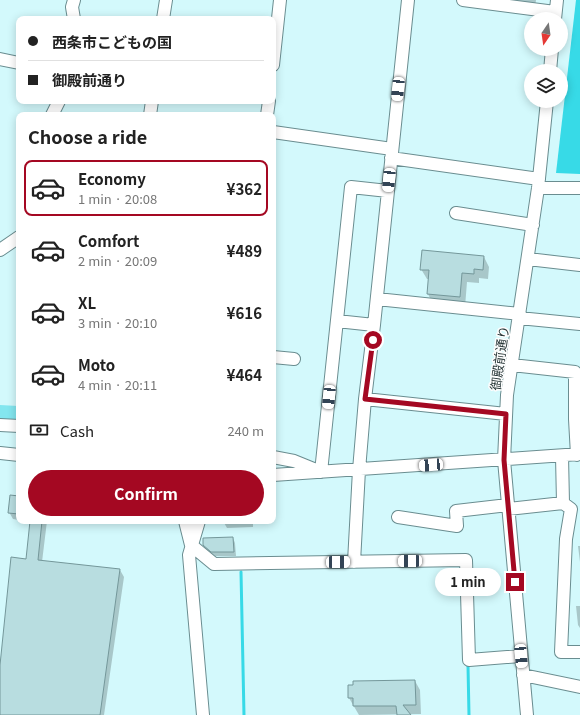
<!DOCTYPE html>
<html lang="en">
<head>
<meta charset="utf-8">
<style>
	body { margin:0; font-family:Georgia,"Noto Sans JP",serif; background:#f6f6f6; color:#222; height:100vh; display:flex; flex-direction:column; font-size:15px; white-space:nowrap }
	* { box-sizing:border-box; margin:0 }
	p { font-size:13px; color:#767676 }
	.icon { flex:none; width:22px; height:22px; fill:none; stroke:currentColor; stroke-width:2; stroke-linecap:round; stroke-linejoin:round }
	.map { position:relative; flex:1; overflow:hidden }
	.panel { position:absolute; left:16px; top:112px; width:260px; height:412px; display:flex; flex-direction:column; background:#fff; border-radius:8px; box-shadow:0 2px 10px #0003 }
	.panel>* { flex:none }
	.banner { position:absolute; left:16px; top:16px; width:260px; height:88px; border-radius:8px; box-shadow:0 2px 10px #0003; display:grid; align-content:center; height:88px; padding:0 12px; background:#fff }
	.needle { width:26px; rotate:193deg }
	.buttons { position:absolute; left:524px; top:12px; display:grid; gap:8px }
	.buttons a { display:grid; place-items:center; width:44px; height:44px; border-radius:50%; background:#fff; box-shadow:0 2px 10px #0003; font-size:20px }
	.end { position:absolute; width:18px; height:18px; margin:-9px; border:5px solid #a40822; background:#fff; box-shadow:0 0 0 2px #fff }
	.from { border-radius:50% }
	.bubble { position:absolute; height:28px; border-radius:14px; background:#fff; box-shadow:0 2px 10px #0003; font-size:13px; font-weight:700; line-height:28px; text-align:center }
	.car { position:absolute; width:12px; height:24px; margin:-12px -6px; border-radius:5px; box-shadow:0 0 3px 1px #0007; background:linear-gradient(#fff 24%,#345 0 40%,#fff 0 76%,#345 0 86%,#fff 0) }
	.banner b { display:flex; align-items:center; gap:14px; height:38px; font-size:15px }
	.banner b+b { border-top:1px solid #e0e0e0 }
	.banner i { width:10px; height:10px; background:#222 }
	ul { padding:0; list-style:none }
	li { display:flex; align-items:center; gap:12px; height:56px; margin:0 8px 6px; padding:0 4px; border:2px solid transparent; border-radius:8px }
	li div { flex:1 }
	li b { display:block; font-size:15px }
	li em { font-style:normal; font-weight:700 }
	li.on { border-color:#a40822 }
	li>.icon { width:36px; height:36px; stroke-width:1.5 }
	h2 { padding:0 12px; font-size:18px; line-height:48px }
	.pay { display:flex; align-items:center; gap:10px; height:44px; padding:0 12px; font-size:15px }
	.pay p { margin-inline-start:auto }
	.cta { display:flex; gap:8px; margin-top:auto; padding:8px 12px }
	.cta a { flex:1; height:46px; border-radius:24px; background:#a40822; color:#fff; font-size:16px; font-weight:700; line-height:46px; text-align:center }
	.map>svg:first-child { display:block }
</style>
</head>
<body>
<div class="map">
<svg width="580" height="715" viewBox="0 0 580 715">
	<rect width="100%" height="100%" fill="#d3f9fc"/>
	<path fill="#83e6ef" d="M 0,405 L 18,406 L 17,423 L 0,423 Z"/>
	<path fill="#37dae7" d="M 576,0 L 580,0 L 580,174 L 556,173 Z"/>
	<path fill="#0003" d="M 503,0 L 536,0 L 535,8 Z
		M 484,257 L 489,267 L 488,279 L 479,278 L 479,283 L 467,282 L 465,307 L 433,304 L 428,294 L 429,279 L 427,279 L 421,269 Z
		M 19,497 L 19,520 L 13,519 L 9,512 Z
		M 28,521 L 47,521 L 42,562 L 120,570 L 124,577 L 104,715 L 0,715 L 0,668 L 27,560 L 31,521 Z
		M 223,521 L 253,521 L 253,527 L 227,528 Z
		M 233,538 L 235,543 L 236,556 L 215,556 L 207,550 L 204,545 Z
		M 578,546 L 580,546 L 580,562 Z
		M 576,606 L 580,606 L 580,628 L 578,625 Z
		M 415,681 L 420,690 L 421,714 L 359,715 L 349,698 Z"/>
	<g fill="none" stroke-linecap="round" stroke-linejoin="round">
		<path stroke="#37dae7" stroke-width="3" d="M 241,572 L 244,715
			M 468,666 L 469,715"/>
	</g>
	<path fill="#b8dde0" stroke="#74979a" d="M 422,250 L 484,256 L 483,270 L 474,269 L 474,274 L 462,273 L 460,297 L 427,294 L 429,270 L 420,270 Z
		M 10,495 L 19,496 L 19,514 L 8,513 Z
		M 30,521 L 42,521 L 38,560 L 120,569 L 100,715 L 0,715 L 0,665 L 11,557 L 26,559 Z
		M 233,537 L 234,552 L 211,552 L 203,545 L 203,538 Z
		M 415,680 L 416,705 L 403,705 L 411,715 L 397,715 L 396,706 L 353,706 L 353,698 L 348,698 L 348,685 L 353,685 L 353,681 Z"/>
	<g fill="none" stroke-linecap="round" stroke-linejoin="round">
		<g stroke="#6a8d90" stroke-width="14">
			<path id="minor" d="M 463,0 L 555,12
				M 74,19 L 72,7 L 74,0
				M 163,19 L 166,0
				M 555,19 L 557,0
				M 0,59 L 19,63
				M 273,65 L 280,0
				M 550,71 L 552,49
				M 52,115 L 59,101
				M 150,115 L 152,101
				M 267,115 L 269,101
				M 273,132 L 392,149
				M 391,158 L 539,179
				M 538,188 L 580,188
				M 456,213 L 533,225
				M 0,250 L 19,237
				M 528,259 L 580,265
				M 377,299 L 520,314
				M 519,318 L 580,324
				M 337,321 L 374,325
				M 273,357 L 294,359
				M 512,365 L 575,372 L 575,419 L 577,455
				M 365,399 L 506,414
				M 0,425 L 19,426
				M 0,453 L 19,455
				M 562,456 L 563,503
				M 273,457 L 294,461 L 321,472 L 351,187 L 388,191
				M 273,475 L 580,454
				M 508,509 L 563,503 L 571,509 L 566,539 L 561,652 L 580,652
				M 398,517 L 457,526 L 456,511 L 508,505
				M 185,521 L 191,545 L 214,564 L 466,560 L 469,660 L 521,656
				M 199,521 L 189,555 L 203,715
				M 354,562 L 359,470 L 365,399 L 374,325 L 408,0
				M 523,675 L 580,687
				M 527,715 L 504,460 L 507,395 L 538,188 L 547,101"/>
		</g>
		<use href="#minor" stroke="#fff" stroke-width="12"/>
	</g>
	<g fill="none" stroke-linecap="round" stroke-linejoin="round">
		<path stroke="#a40822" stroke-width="5" d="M 373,340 L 365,399 L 506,414 L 504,460 L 515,582"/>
	</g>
	<g text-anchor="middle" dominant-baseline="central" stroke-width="3" stroke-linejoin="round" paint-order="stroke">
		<g font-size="13" fill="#293839" stroke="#fdfdfd">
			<text transform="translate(499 358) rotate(-82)">御殿前通り</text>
		</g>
	</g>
</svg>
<div class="buttons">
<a><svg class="needle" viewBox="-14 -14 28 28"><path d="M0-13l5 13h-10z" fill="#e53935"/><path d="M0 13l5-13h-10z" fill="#767676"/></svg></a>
<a><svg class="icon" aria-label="layers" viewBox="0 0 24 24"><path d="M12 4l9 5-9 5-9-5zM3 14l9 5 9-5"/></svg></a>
</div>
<i class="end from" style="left:373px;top:340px"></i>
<i class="end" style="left:515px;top:582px"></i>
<div class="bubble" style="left:435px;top:568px;width:66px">1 min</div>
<i class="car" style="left:398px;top:89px;rotate:186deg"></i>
<i class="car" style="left:389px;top:180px;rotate:186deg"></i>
<i class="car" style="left:329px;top:397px;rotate:186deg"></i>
<i class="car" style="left:431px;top:465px;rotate:266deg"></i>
<i class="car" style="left:410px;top:561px;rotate:269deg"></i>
<i class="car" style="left:338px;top:562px;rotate:89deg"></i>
<i class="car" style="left:521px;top:656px;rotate:175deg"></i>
<div class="banner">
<b><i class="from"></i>西条市こどもの国</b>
<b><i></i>御殿前通り</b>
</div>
<section class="panel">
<h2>Choose a ride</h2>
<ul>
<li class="on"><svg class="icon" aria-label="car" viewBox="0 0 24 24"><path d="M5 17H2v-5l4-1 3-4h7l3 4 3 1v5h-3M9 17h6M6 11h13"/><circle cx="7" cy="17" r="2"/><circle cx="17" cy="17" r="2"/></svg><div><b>Economy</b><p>1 min · 20:08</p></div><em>¥362</em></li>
<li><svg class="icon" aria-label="car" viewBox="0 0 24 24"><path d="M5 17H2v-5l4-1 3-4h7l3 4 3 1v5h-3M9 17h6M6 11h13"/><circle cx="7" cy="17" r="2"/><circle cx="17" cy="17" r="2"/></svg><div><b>Comfort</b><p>2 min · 20:09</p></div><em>¥489</em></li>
<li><svg class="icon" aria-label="car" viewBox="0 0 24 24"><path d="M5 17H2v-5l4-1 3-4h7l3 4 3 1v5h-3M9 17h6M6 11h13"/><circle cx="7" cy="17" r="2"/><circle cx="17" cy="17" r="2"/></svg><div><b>XL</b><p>3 min · 20:10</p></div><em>¥616</em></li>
<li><svg class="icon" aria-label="car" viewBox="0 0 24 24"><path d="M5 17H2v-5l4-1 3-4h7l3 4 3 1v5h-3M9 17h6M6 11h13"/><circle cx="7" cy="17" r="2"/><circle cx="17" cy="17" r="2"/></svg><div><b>Moto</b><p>4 min · 20:11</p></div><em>¥464</em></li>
</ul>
<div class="pay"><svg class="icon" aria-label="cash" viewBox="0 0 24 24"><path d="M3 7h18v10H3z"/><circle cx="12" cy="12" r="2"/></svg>Cash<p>240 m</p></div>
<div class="cta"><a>Confirm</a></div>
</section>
</div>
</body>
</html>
